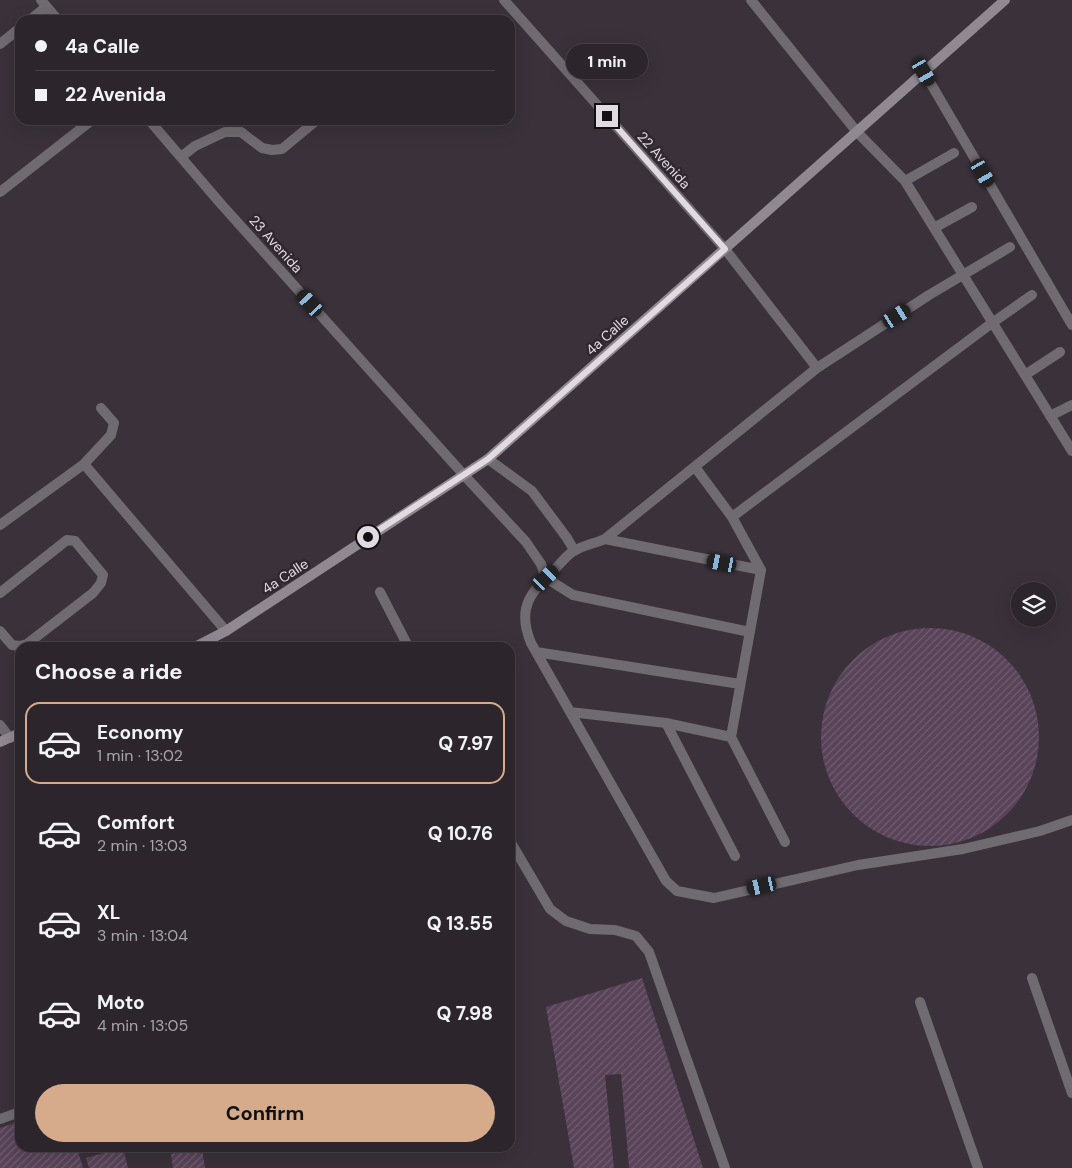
<!DOCTYPE html>
<html lang="en">
<head>
<meta charset="utf-8">
<style>
	body { margin:0; font-family:"DM Sans",sans-serif; background:#383138; color:#f1f3f6; height:100vh; display:flex; flex-direction:column; font-size:19px; white-space:nowrap }
	* { box-sizing:border-box; margin:0 }
	p { font-size:16px; color:#a6a5a9 }
	.icon { flex:none; width:28px; height:28px; fill:none; stroke:currentColor; stroke-width:2; stroke-linecap:round; stroke-linejoin:round }
	.map { position:relative; flex:1; overflow:hidden }
	.details { position:absolute; left:15px; top:642px; width:500px; height:510px; display:flex; flex-direction:column; background:#2c252c; border-radius:15px; box-shadow:0 5px 20px #0002,0 0 0 1px #484248 }
	.details>* { flex:none }
	.hud { position:absolute; left:15px; top:15px; width:500px; height:110px; border-radius:15px; box-shadow:0 5px 20px #0002,0 0 0 1px #484248; display:grid; align-content:center; height:110px; padding:0 20px; background:#2c252c }
	.controls { position:absolute; left:1011px; top:582px; display:grid; gap:10px }
	.controls a { display:grid; place-items:center; width:45px; height:45px; border-radius:50%; background:#2c252c; box-shadow:0 5px 20px #0002,0 0 0 1px #484248; font-size:25px }
	.end { position:absolute; width:22px; height:22px; margin:-11px; border:6px solid #e1dbe1; background:#111; box-shadow:0 0 0 2px #111 }
	.from { border-radius:50% }
	.bubble { position:absolute; height:35px; border-radius:18px; background:#2c252c; box-shadow:0 5px 20px #0002,0 0 0 1px #484248; font-size:16px; font-weight:700; line-height:35px; text-align:center }
	.car { position:absolute; width:15px; height:30px; margin:-15px -8px; border-radius:6px; box-shadow:0 0 4px 1px #0007; background:linear-gradient(#222 24%,#8ab4d8 0 40%,#222 0 76%,#8ab4d8 0 86%,#222 0) }
	.hud b { display:flex; align-items:center; gap:18px; height:48px; font-size:19px }
	.hud b+b { border-top:1px solid #484248 }
	.hud i { width:12px; height:12px; background:#f1f3f6 }
	ul { padding:0; list-style:none }
	li { display:flex; align-items:center; gap:15px; height:82px; margin:0 10px 8px; padding:0 10px; border:2px solid transparent; border-radius:15px }
	li div { flex:1 }
	li b { display:block; font-size:19px }
	li em { font-style:normal; font-weight:700 }
	li.active { border-color:#d6ab8b }
	li>.icon { width:45px; height:45px; stroke-width:1.5 }
	h2 { padding:0 20px; font-size:22px; line-height:60px }
	.primary-button { display:flex; gap:10px; margin-top:auto; padding:10px 20px }
	.primary-button a { flex:1; height:58px; border-radius:30px; background:#d6ab8b; color:#111; font-size:20px; font-weight:700; line-height:58px; text-align:center }
	.map>svg:first-child { display:block }
</style>
</head>
<body>
<div class="map">
<svg width="1072" height="1168" viewBox="0 0 1072 1168">
	<defs>
		<pattern id="building-hatch" width="6" height="6" patternUnits="userSpaceOnUse" patternTransform="scale(1.25)"><rect width="6" height="6" fill="#584358"/><path d="M-1 1l2-2M0 6l6-6M5 7l2-2" fill="none" stroke="#705e70"/></pattern>
	</defs>
	<rect width="100%" height="100%" fill="#3a313a"/>
	<path fill="url(#building-hatch)" d="M821 737a109 109 0 1 1 218 0a109 109 0 1 1-218 0Z
		M 642,978 L 703,1168 L 629,1168 L 621,1074 L 605,1075 L 614,1168 L 574,1168 L 546,1007 Z
		M 20,1121 L 20,1148 L 77,1148 L 83,1168 L 0,1168 L 0,1128 Z
		M 123,1148 L 128,1168 L 89,1168 L 86,1158 Z
		M 202,1149 L 205,1168 L 173,1168 L 171,1154 Z"/>
	<g fill="none" stroke-linecap="round" stroke-linejoin="round">
		<path stroke="#706b70" stroke-width="10" d="M 857,132 L 905,181 L 1072,451
			M 905,181 L 954,153
			M 934,228 L 972,207
			M 1010,247 L 929,295 L 817,368 L 605,539 C 596,543 585,545 576,550 C 568,553 562,562 556,568 C 531,592 516,607 531,643 L 666,881 L 677,891 L 714,898 L 858,865 L 963,849 L 1040,831 L 1072,820
			M 725,249 L 817,368
			M 1025,375 L 1060,352
			M 1050,416 L 1072,405
			M 488,459 L 532,491 L 567,538 L 574,550
			M 84,464 L 226,631
			M 695,467 L 732,517 L 761,570 L 731,737
			M 463,474 L 526,542 L 541,564 L 546,578 L 573,595 L 750,632
			M 732,517 L 992,323 L 1032,295
			M 0,525 L 84,464 L 111,435 L 114,423 L 101,408
			M 605,539 L 761,570
			M 0,593 L 67,540 L 75,541 L 103,575 L 101,583 L 93,593 L 27,644 L 20,646 L 12,645 L 0,631
			M 536,652 L 740,684
			M 570,712 L 666,723 L 731,737 L 785,842
			M 666,723 L 735,856
			M 0,725 L 10,738
			M 0,1119 L 20,1112"/>
		<path stroke="#706b70" stroke-width="10" d="M 41,0 L 58,20
			M 504,0 L 725,249
			M 751,0 L 857,132
			M 30,20 L 46,7
			M 0,44 L 20,28
			M 924,72 L 1072,325
			M 149,120 L 221,204 L 463,474
			M 181,157 L 195,146 L 225,132 L 241,132 L 262,148 L 272,150 L 282,149 L 317,120
			M 0,192 L 92,120
			M 380,592 L 409,648
			M 510,841 L 550,909 L 566,921 L 590,929 L 615,930 L 636,936 L 649,952 L 725,1168
			M 1032,978 L 1072,1093
			M 920,1002 L 978,1168"/>
		<path stroke="#918991" stroke-width="10" d="M 193,648 L 226,631 L 488,459 L 1005,0
			M 0,742 L 20,733"/>
	</g>
	<g fill="none" stroke-linecap="round" stroke-linejoin="round">
		<path stroke="#e1dbe1" stroke-width="6" d="M 368,537 L 488,459 L 725,249 L 607,116"/>
	</g>
	<g text-anchor="middle" dominant-baseline="central" stroke-width="5" stroke-linejoin="round" paint-order="stroke">
		<g font-size="14" fill="#e1dbe1" stroke="#302730">
			<text transform="translate(664 160) rotate(48)">22 Avenida</text>
			<text transform="translate(276 244) rotate(48)">23 Avenida</text>
			<text transform="translate(607 335) rotate(-42)">4a Calle</text>
			<text transform="translate(285 576) rotate(-33)">4a Calle</text>
		</g>
	</g>
</svg>
<div class="controls">
<a><svg class="icon" aria-label="layers" viewBox="0 0 24 24"><path d="M12 4l9 5-9 5-9-5zM3 14l9 5 9-5"/></svg></a>
</div>
<i class="end from" style="left:368px;top:537px"></i>
<i class="end" style="left:607px;top:116px"></i>
<div class="bubble" style="left:566px;top:44px;width:82px">1 min</div>
<i class="car" style="left:924px;top:72px;rotate:150deg"></i>
<i class="car" style="left:983px;top:173px;rotate:150deg"></i>
<i class="car" style="left:310px;top:303px;rotate:318deg"></i>
<i class="car" style="left:897px;top:316px;rotate:57deg"></i>
<i class="car" style="left:722px;top:563px;rotate:281deg"></i>
<i class="car" style="left:546px;top:578px;rotate:46deg"></i>
<i class="car" style="left:762px;top:886px;rotate:257deg"></i>
<div class="hud">
<b><i class="from"></i>4a Calle</b>
<b><i></i>22 Avenida</b>
</div>
<section class="details">
<h2>Choose a ride</h2>
<ul>
<li class="active"><svg class="icon" aria-label="car" viewBox="0 0 24 24"><path d="M5 17H2v-5l4-1 3-4h7l3 4 3 1v5h-3M9 17h6M6 11h13"/><circle cx="7" cy="17" r="2"/><circle cx="17" cy="17" r="2"/></svg><div><b>Economy</b><p>1 min · 13:02</p></div><em>Q 7.97</em></li>
<li><svg class="icon" aria-label="car" viewBox="0 0 24 24"><path d="M5 17H2v-5l4-1 3-4h7l3 4 3 1v5h-3M9 17h6M6 11h13"/><circle cx="7" cy="17" r="2"/><circle cx="17" cy="17" r="2"/></svg><div><b>Comfort</b><p>2 min · 13:03</p></div><em>Q 10.76</em></li>
<li><svg class="icon" aria-label="car" viewBox="0 0 24 24"><path d="M5 17H2v-5l4-1 3-4h7l3 4 3 1v5h-3M9 17h6M6 11h13"/><circle cx="7" cy="17" r="2"/><circle cx="17" cy="17" r="2"/></svg><div><b>XL</b><p>3 min · 13:04</p></div><em>Q 13.55</em></li>
<li><svg class="icon" aria-label="car" viewBox="0 0 24 24"><path d="M5 17H2v-5l4-1 3-4h7l3 4 3 1v5h-3M9 17h6M6 11h13"/><circle cx="7" cy="17" r="2"/><circle cx="17" cy="17" r="2"/></svg><div><b>Moto</b><p>4 min · 13:05</p></div><em>Q 7.98</em></li>
</ul>
<div class="primary-button"><a>Confirm</a></div>
</section>
</div>
</body>
</html>
